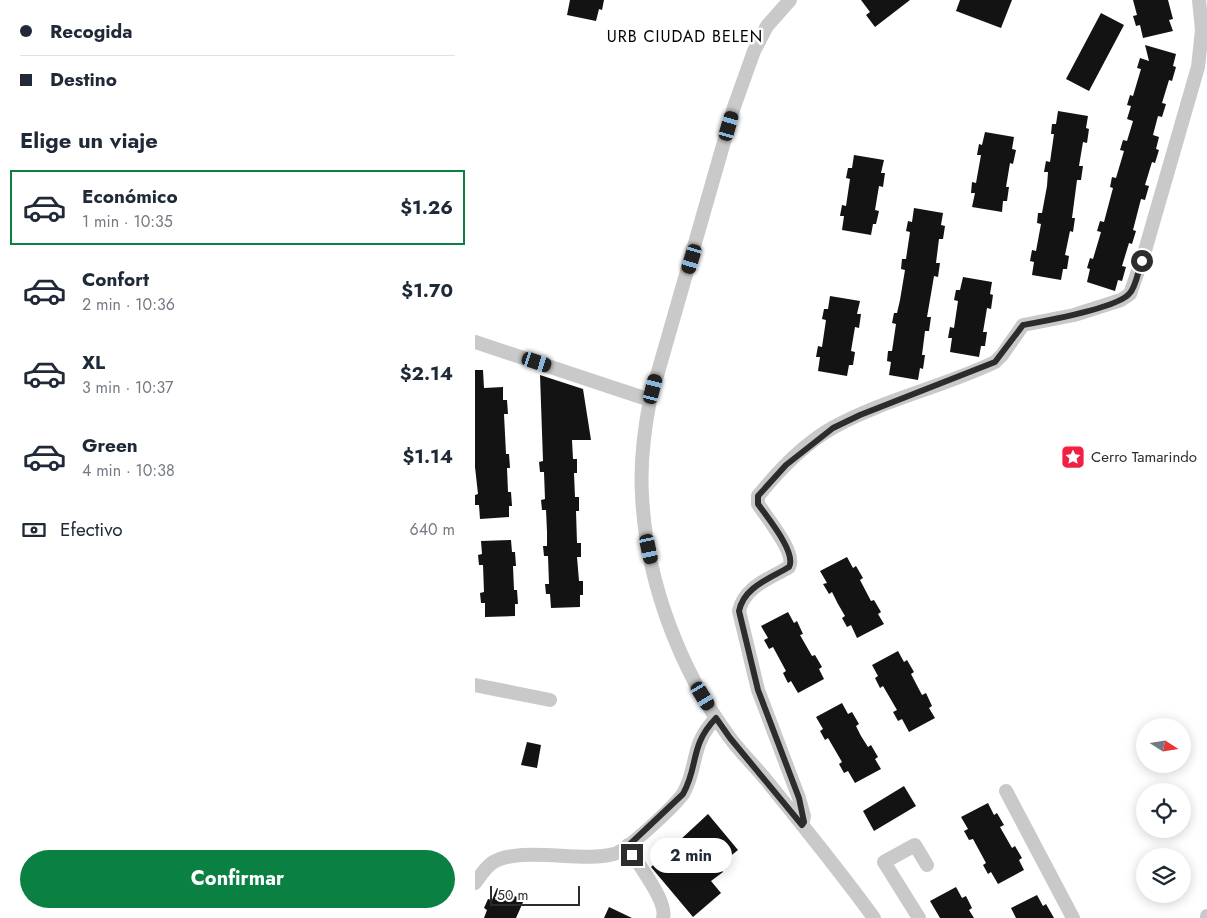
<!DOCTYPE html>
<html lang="es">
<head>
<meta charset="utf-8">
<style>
	body { margin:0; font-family:Jost,sans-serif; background:#f2f2f3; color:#1f2937; height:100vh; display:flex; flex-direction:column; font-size:19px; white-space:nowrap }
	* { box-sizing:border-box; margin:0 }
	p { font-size:16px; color:#747a83 }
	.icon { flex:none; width:28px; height:28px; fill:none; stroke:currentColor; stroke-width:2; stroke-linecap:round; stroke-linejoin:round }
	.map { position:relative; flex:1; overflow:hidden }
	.drawer { display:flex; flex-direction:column; background:#fff; width:475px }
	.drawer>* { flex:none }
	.banner { display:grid; align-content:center; height:110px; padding:0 20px; background:#fff }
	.needle { width:32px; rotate:102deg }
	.tools { position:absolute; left:661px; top:718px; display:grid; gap:10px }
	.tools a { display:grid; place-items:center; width:55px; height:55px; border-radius:50%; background:#fff; box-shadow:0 2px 12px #0003; font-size:25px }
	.scale { position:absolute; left:15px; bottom:12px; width:90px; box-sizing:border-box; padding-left:5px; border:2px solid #2c2c2c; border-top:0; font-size:14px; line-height:18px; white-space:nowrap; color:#2c2c2c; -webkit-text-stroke:4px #fff; paint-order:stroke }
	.end { position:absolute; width:22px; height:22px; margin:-11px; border:6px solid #2c2c2c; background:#fff; box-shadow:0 0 0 2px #fff }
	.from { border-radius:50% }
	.bubble { position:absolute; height:35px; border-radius:18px; background:#fff; box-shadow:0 2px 12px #0003; font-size:16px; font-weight:700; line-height:35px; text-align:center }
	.car { position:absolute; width:15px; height:30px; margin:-15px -8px; border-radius:6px; box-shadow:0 0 4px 1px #0007; background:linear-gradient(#222 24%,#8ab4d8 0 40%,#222 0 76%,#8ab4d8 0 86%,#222 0) }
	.banner b { display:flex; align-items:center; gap:18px; height:48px; font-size:19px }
	.banner b+b { border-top:1px solid #e0e1e3 }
	.banner i { width:12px; height:12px; background:#1f2937 }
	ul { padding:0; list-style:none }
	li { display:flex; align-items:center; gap:15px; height:75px; margin:0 10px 8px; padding:0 10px; border:2px solid transparent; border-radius:0px }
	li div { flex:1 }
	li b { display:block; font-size:19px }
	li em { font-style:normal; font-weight:700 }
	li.on { border-color:#0b8043 }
	li>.icon { width:45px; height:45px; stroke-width:1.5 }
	h2 { padding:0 20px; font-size:22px; line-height:60px }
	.pay { display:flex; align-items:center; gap:12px; height:55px; padding:0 20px; font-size:19px }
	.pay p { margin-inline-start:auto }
	.primary-button { display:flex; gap:10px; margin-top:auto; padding:10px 20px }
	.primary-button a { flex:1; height:58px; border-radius:30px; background:#0b8043; color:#fff; font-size:20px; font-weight:700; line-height:58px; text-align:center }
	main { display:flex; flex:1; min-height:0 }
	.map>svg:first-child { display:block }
</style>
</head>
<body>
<main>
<section class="drawer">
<div class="banner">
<b><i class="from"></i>Recogida</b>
<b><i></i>Destino</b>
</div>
<h2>Elige un viaje</h2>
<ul>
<li class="on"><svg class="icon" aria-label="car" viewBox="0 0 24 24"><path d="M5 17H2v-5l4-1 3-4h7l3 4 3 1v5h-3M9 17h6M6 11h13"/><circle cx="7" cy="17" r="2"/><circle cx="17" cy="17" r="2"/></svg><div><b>Económico</b><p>1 min · 10:35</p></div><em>$1.26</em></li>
<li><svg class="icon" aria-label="car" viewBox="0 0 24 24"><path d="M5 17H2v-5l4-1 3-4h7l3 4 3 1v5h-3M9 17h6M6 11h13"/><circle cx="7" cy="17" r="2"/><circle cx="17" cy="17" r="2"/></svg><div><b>Confort</b><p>2 min · 10:36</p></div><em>$1.70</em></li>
<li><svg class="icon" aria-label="car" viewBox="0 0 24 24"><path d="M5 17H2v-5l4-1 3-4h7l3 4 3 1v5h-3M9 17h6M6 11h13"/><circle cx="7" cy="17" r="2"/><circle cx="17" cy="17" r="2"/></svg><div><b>XL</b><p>3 min · 10:37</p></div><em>$2.14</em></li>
<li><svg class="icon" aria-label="car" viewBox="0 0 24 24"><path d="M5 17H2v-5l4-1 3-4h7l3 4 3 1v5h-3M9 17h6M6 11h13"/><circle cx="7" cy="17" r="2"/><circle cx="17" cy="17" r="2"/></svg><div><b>Green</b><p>4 min · 10:38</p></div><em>$1.14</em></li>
</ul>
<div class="pay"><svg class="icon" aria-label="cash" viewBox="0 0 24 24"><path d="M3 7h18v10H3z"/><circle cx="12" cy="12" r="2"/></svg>Efectivo<p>640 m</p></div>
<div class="primary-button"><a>Confirmar</a></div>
</section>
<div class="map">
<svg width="732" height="918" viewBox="0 0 732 918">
	<rect width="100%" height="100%" fill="#fff"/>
	<path fill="#131313" d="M 95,0 L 129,0 L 127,10 L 124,9 L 121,21 L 92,15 Z
		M 386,0 L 435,0 L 400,27 L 391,15 L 395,12 Z
		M 485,0 L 537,0 L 526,28 L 481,11 Z
		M 658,0 L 693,0 L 698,19 L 694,20 L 698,31 L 668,38 L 665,25 L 661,26 L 658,16 L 662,15 Z
		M 626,13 L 649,25 L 614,91 L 591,79 Z
		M 670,45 L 701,54 L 698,66 L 701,67 L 697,81 L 694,80 L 687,103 L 691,104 L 687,117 L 683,116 L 678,135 L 684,137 L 681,149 L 684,150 L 680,163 L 677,162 L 670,185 L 674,186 L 670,200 L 666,199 L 658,230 L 661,231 L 657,244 L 654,243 L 647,266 L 651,267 L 647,281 L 643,280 L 640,291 L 612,282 L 615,269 L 612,268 L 615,258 L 618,259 L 626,232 L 622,231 L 625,221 L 629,222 L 638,188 L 635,187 L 637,177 L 641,178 L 649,151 L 645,150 L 648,140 L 652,141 L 658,121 L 652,119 L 656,106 L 652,105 L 655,95 L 658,96 L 666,69 L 662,68 L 665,58 L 674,61 Z
		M 583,111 L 613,116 L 611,128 L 614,129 L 612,143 L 608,142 L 604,166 L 608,166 L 606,180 L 602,180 L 597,218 L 600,218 L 598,232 L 595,231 L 590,255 L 594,256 L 592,269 L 588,269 L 586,280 L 557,275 L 559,262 L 555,261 L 557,250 L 561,251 L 566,224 L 562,223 L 563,213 L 567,213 L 572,186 L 573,172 L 569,172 L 571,161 L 575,162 L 579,134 L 576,134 L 577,124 L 581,124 Z
		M 510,132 L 539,137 L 537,149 L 541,150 L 538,164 L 535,163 L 531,187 L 534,187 L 532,201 L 528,201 L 527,212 L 497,207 L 500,193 L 496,193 L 497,182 L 501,183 L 506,155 L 502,155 L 504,144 L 507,145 Z
		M 379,155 L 409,160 L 406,173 L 410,173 L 408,187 L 404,186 L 400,210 L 404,211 L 401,224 L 398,224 L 396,235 L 367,230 L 369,216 L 365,216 L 367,205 L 371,206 L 375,179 L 371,178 L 373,168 L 377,168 Z
		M 439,208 L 468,213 L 466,225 L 470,226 L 468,239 L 464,239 L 461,263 L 465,263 L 463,277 L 459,276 L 457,288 L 452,317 L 456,317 L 454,331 L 450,331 L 447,355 L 450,355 L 448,369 L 445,368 L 443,380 L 414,375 L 416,362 L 412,361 L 413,351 L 417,351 L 421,324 L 417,323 L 419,313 L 422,313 L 425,300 L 430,270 L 426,269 L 427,259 L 431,259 L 435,232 L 431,231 L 433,221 L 437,222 Z
		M 488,277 L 517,282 L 515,294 L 518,295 L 516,309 L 512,308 L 508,332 L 512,332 L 510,346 L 506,346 L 504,357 L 475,352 L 477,338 L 473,338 L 475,327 L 479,328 L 483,301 L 479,300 L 481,290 L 485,290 Z
		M 355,296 L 385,301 L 382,314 L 386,314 L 384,328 L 380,327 L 376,351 L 380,352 L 378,365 L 374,365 L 372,376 L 343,371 L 345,357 L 341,357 L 343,346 L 347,347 L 351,320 L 347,319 L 349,309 L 353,309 Z
		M 0,370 L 8,370 L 9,388 L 28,387 L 28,400 L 32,400 L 33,414 L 29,414 L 31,454 L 34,454 L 35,468 L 32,468 L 33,492 L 36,492 L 37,506 L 34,506 L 34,517 L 5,519 L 4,505 L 0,505 L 0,495 L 3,494 L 0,467 Z
		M 65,375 L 108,389 L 116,440 L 97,440 L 98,459 L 102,459 L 102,473 L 99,473 L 100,497 L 104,497 L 104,511 L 101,511 L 102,543 L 106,543 L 106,557 L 102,557 L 104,581 L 108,581 L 108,595 L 105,595 L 105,607 L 76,608 L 75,594 L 71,594 L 70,584 L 74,584 L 73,556 L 69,556 L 68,546 L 72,546 L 72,532 L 71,510 L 67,510 L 66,500 L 70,499 L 69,472 L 65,472 L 64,462 L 68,461 Z
		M 36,540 L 37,552 L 40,552 L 41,566 L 38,566 L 39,590 L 42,590 L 43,604 L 40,604 L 40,616 L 10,617 L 10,603 L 6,603 L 5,593 L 9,592 L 8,565 L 4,565 L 3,555 L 7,554 L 6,541 Z
		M 372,557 L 378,568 L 381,566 L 388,578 L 385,580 L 396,601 L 399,600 L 406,612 L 403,614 L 409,624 L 382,638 L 376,625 L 372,627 L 367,618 L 370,616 L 363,604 L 357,592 L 354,594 L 348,584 L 352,583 L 345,571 Z
		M 313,612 L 319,623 L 322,621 L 328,634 L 325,635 L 337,656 L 340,655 L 347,667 L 344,669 L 349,679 L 323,693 L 316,681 L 313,683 L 308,673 L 311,671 L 298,647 L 294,649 L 289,640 L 293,638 L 286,626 Z
		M 423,651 L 429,662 L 432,660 L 439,672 L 436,674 L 447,695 L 451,693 L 457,706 L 454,708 L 460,718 L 434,732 L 427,719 L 423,721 L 418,712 L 422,710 L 408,686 L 405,688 L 400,678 L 403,676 L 397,665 Z
		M 367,703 L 373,714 L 377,712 L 384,724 L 381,726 L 386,736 L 393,747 L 396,745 L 403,757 L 400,759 L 406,769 L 380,783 L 373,771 L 369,773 L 364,764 L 367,762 L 353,738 L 350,740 L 345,731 L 348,729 L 341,717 Z
		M 52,742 L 66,745 L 62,768 L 46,765 Z
		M 429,786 L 441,806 L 399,831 L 388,811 Z
		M 513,803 L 519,815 L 522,813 L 529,825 L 525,827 L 537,848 L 540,846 L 547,858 L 544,860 L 549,870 L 523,884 L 516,872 L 513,874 L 508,865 L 511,863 L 498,839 L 494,840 L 489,831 L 493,829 L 486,817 Z
		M 233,814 L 263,850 L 243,866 L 248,872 L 236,881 L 246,893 L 218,917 L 176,867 Z
		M 481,887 L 487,898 L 491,896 L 497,908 L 494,910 L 499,918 L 465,918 L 455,901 Z
		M 22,888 L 49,900 L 41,918 L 9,918 L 12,910 L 9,908 L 13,899 L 17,900 Z
		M 562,895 L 568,906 L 571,904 L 579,918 L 541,918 L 536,908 Z
		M 134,907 L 157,918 L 129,918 Z"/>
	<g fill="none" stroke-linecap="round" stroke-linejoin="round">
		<path stroke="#c9c9c9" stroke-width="14" d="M 315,0 L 292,26 L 279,51 L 259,107 L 175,400 C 169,431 165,463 167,495 C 171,580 204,669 255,738 C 266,753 280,766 292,781 C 328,826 365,871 399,918
			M 0,342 L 175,400
			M 0,685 L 75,700
			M 531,791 L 598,918
			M 327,825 L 329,816 L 324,798 L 283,690 L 264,611 C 269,587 294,579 314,567 C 322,553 291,517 283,504 L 283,496 C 304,470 330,443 359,427 C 410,399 468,387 520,362 L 527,355 L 548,325 L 599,315 L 646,300 L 655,294 L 669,254 L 723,67 L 727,30 L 724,0
			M 153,845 C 161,864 193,900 188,918
			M 0,883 C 5,876 10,868 17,863 C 45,845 105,863 139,854 C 153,850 198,807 208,794 C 224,766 214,746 241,718
			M 444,918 L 409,862 L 440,845 L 452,865
			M 732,918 L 732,916"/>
	</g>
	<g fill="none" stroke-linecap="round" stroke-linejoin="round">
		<path stroke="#2c2c2c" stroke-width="6" d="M 157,855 L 153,846 L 208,794 C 224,766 214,746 241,718 L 255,738 L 327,825 L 329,822 L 324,798 L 283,690 L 264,611 C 269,587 294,579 314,567 C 322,553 292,517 283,504 L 283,496 L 311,465 L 358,428 L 385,415 L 520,362 L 548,325 C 570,321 640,309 654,294 C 661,288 663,270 667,261"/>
	</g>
	<defs>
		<g id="sight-square" transform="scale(1.25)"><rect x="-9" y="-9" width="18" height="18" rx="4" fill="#f02143" stroke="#fff"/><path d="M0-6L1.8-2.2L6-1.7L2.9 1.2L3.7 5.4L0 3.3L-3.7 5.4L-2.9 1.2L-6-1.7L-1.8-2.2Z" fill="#fff"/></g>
	</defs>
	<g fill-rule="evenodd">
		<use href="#sight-square" x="598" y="457"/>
	</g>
	<g text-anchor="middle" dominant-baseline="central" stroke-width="5" stroke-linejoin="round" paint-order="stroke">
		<g font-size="15" fill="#2c2c2c" stroke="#fff" text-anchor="start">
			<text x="616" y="457">Cerro Tamarindo</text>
		</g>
		<g font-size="16" letter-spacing="1" fill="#000" stroke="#fff">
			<text x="210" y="36">URB CIUDAD BELEN</text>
		</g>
	</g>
</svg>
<div class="tools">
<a><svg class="needle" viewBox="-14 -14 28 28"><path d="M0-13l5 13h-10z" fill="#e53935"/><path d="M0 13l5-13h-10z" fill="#747a83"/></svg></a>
<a><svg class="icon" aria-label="locate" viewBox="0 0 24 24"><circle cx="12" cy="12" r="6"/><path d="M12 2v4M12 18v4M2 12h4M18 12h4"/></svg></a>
<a><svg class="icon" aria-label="layers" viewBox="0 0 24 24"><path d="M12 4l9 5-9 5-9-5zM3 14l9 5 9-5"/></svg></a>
</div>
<div class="scale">50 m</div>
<i class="end from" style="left:667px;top:261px"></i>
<i class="end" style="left:157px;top:855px"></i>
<div class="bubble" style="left:175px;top:838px;width:82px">2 min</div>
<i class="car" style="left:254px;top:126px;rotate:16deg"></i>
<i class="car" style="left:217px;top:259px;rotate:197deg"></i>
<i class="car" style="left:62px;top:362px;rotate:108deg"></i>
<i class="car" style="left:178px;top:389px;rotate:14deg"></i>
<i class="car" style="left:174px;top:549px;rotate:168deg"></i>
<i class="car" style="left:228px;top:696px;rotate:149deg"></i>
</div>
</main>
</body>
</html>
